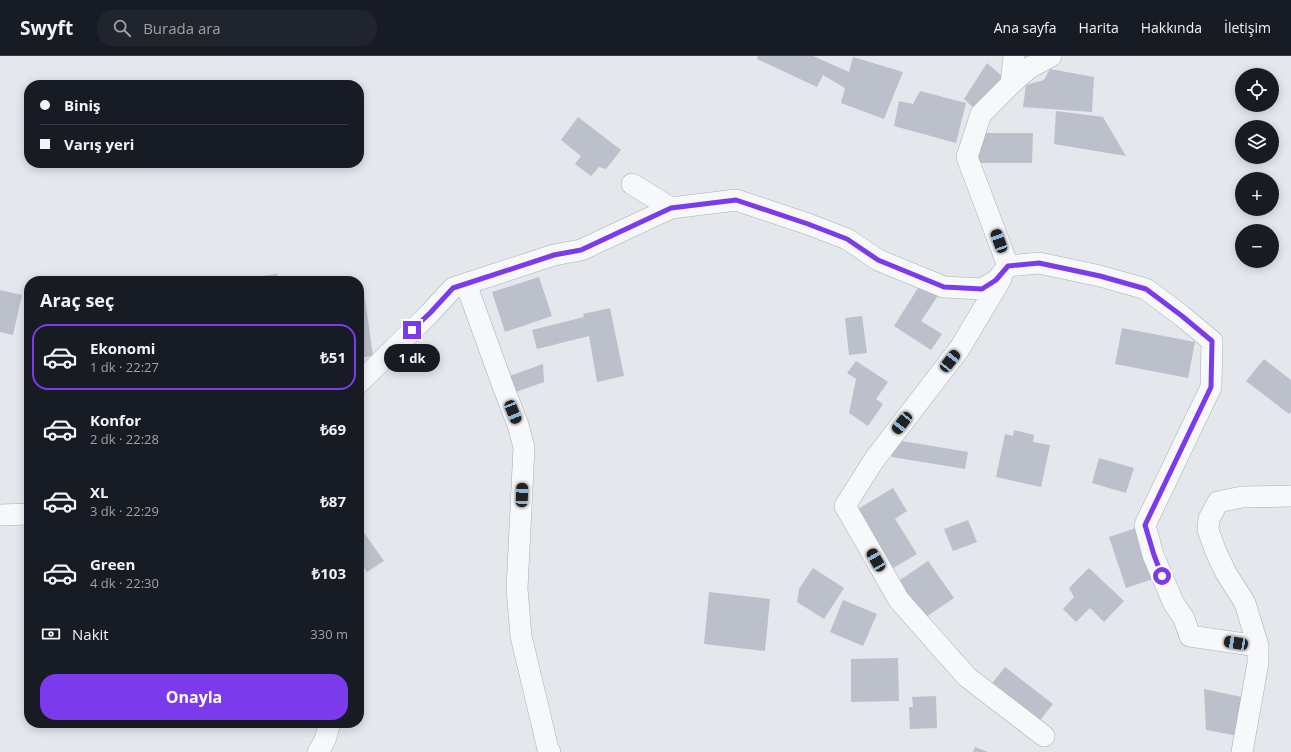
<!DOCTYPE html>
<html lang="tr">
<head>
<meta charset="utf-8">
<style>
	body { margin:0; font-family:"Open Sans",sans-serif; background:#20242c; color:#f1f3f6; height:100vh; display:flex; flex-direction:column; font-size:15px; white-space:nowrap }
	* { box-sizing:border-box; margin:0 }
	p { font-size:13px; color:#9ea1a6 }
	.icon { flex:none; width:22px; height:22px; fill:none; stroke:currentColor; stroke-width:2; stroke-linecap:round; stroke-linejoin:round }
	.map { position:relative; flex:1; overflow:hidden }
	.sheet { position:absolute; left:24px; top:220px; width:340px; height:452px; display:flex; flex-direction:column; background:#171b24; border-radius:16px; box-shadow:0 2px 10px #0003 }
	.sheet>* { flex:none }
	.banner { position:absolute; left:24px; top:24px; width:340px; height:88px; border-radius:16px; box-shadow:0 2px 10px #0003; display:grid; align-content:center; height:88px; padding:0 16px; background:#171b24 }
	.controls { position:absolute; left:1235px; top:12px; display:grid; gap:8px }
	.controls a { display:grid; place-items:center; width:44px; height:44px; border-radius:50%; background:#171b24; box-shadow:0 2px 10px #0003; font-size:20px }
	.end { position:absolute; width:18px; height:18px; margin:-9px; border:5px solid #7c3aed; background:#fff; box-shadow:0 0 0 2px #fff }
	.from { border-radius:50% }
	.bubble { position:absolute; height:28px; border-radius:14px; background:#171b24; box-shadow:0 2px 10px #0003; font-size:13px; font-weight:700; line-height:28px; text-align:center }
	.car { position:absolute; width:12px; height:24px; margin:-12px -6px; border-radius:5px; box-shadow:0 0 3px 1px #0007; background:linear-gradient(#222 24%,#8ab4d8 0 40%,#222 0 76%,#8ab4d8 0 86%,#222 0) }
	.banner b { display:flex; align-items:center; gap:14px; height:38px; font-size:15px }
	.banner b+b { border-top:1px solid #363941 }
	.banner i { width:10px; height:10px; background:#f1f3f6 }
	ul { padding:0; list-style:none }
	li { display:flex; align-items:center; gap:12px; height:66px; margin:0 8px 6px; padding:0 8px; border:2px solid transparent; border-radius:16px }
	li div { flex:1 }
	li b { display:block; font-size:15px }
	li em { font-style:normal; font-weight:700 }
	li.current { border-color:#7c3aed }
	li>.icon { width:36px; height:36px; stroke-width:1.5 }
	h2 { padding:0 16px; font-size:18px; line-height:48px }
	.pay { display:flex; align-items:center; gap:10px; height:44px; padding:0 16px; font-size:15px }
	.pay p { margin-inline-start:auto }
	.button { display:flex; gap:8px; margin-top:auto; padding:8px 16px }
	.button a { flex:1; height:46px; border-radius:16px; background:#7c3aed; color:#fff; font-size:16px; font-weight:700; line-height:46px; text-align:center }
	header { display:flex; align-items:center; gap:24px; box-sizing:border-box; height:56px; padding:0 20px; background:#171b24; border-bottom:1px solid #363941 }
	header strong { font-size:19px }
	nav { display:flex; gap:22px; margin-inline-start:auto; font-size:14px }
	.search { width:280px; height:36px; background:#20242c; display:flex; align-items:center; gap:10px; box-sizing:border-box; padding:0 14px; border-radius:16px; color:#9ea1a6; font-size:15px }
	.map>svg:first-child { display:block }
</style>
</head>
<body>
<header>
<strong>Swyft</strong>
<div class="search"><svg class="icon" aria-label="search" viewBox="0 0 24 24"><circle cx="10" cy="10" r="6"/><path d="M15 15l6 6"/></svg>Burada ara</div>
<nav><a>Ana sayfa</a><a>Harita</a><a>Hakkında</a><a>İletişim</a></nav>
</header>
<div class="map">
<svg width="1291" height="696" viewBox="0 0 1291 696">
	<rect width="100%" height="100%" fill="#e4e7ec"/>
	<path fill="#bbc0ca" d="M 758,0 L 813,0 L 849,16 L 853,1 L 903,16 L 884,63 L 841,47 L 845,32 L 823,19 L 817,31 L 757,3 Z
		M 987,7 L 1003,21 L 978,56 L 964,43 Z
		M 1050,13 L 1094,21 L 1092,56 L 1023,51 L 1026,29 L 1044,24 Z
		M 920,35 L 966,47 L 956,87 L 894,70 L 899,45 L 913,48 Z
		M 1056,55 L 1103,61 L 1126,100 L 1054,88 Z
		M 578,61 L 621,94 L 606,113 L 599,111 L 591,120 L 575,108 L 581,100 L 561,84 Z
		M 978,77 L 1033,77 L 1032,107 L 978,107 Z
		M 277,218 L 277,225 L 254,225 L 253,221 Z
		M 539,221 L 552,260 L 505,276 L 492,236 Z
		M 923,224 L 941,235 L 921,265 L 942,278 L 931,294 L 894,270 Z
		M 0,234 L 22,239 L 13,279 L 0,276 Z
		M 359,236 L 364,236 L 373,300 L 359,302 Z
		M 610,252 L 624,320 L 597,326 L 589,280 L 537,293 L 532,274 L 584,261 L 583,258 Z
		M 862,260 L 867,297 L 849,299 L 845,262 Z
		M 1122,272 L 1195,286 L 1188,322 L 1115,308 Z
		M 1264,303 L 1291,324 L 1291,356 L 1289,358 L 1246,325 Z
		M 856,305 L 888,326 L 876,343 L 883,348 L 868,370 L 849,357 L 856,323 L 847,317 Z
		M 543,308 L 544,326 L 510,338 L 504,322 Z
		M 1014,374 L 1034,379 L 1033,386 L 1050,389 L 1041,431 L 996,421 L 1005,378 L 1013,380 Z
		M 890,383 L 968,396 L 965,413 L 892,401 Z
		M 1099,402 L 1134,412 L 1126,437 L 1092,427 Z
		M 893,432 L 907,455 L 895,463 L 917,498 L 890,514 L 853,456 Z
		M 968,464 L 977,486 L 953,495 L 944,473 Z
		M 1145,469 L 1162,520 L 1126,532 L 1109,481 Z
		M 360,471 L 384,505 L 367,516 L 359,504 L 359,472 Z
		M 928,505 L 954,542 L 923,563 L 897,526 Z
		M 813,512 L 844,532 L 824,563 L 797,546 L 799,533 Z
		M 1089,512 L 1124,545 L 1104,566 L 1090,552 L 1076,566 L 1063,553 L 1074,541 L 1069,532 Z
		M 709,536 L 770,543 L 765,595 L 704,588 Z
		M 843,544 L 877,558 L 863,590 L 830,576 Z
		M 898,602 L 899,645 L 851,646 L 851,603 Z
		M 1005,611 L 1053,648 L 1037,668 L 989,631 Z
		M 1204,633 L 1251,643 L 1244,681 L 1206,674 Z
		M 936,640 L 937,672 L 910,673 L 909,651 L 913,651 L 912,641 Z
		M 975,691 L 988,696 L 973,696 Z"/>
	<g fill="none" stroke-linecap="round" stroke-linejoin="round">
		<g stroke="#a9aeb7" stroke-width="22">
			<path id="minor" d="M 1051,0 L 1029,12 L 1011,28 L 981,58 L 967,101 L 1008,210 L 1039,207 L 1100,220 L 1146,233 L 1182,260 L 1212,285 L 1211,331 L 1145,469 L 1153,499 L 1162,520 L 1173,546 L 1184,563 L 1190,580 L 1258,590 L 1258,607 L 1242,696
				M 1011,28 L 1014,0
				M 632,128 L 671,152
				M 1001,223 L 960,292 L 874,404 L 845,450 L 899,544 L 967,621 L 1044,680
				M 466,228 L 503,330 L 518,369 L 524,391 L 517,533 L 521,580 L 548,693 L 550,696
				M 359,327 L 430,257 L 453,232 L 554,199 L 581,194 L 671,152 L 736,144 L 808,168 L 847,183 L 878,204 L 944,231 L 982,233 L 997,224 L 1008,210
				M 0,459 L 29,458
				M 1258,590 L 1245,547 L 1226,517 L 1216,496 L 1208,474 L 1209,463 L 1218,446 L 1242,441 L 1291,440
				M 318,696 L 325,684 L 330,667"/>
		</g>
		<use href="#minor" stroke="#f7f8fa" stroke-width="21"/>
	</g>
	<g fill="none" stroke-linecap="round" stroke-linejoin="round">
		<path stroke="#7c3aed" stroke-width="5" d="M 412,274 L 430,257 L 453,232 L 554,199 L 581,194 L 671,152 L 736,144 L 808,168 L 847,183 L 878,204 L 944,231 L 982,233 L 996,224 L 1008,210 L 1039,207 L 1100,220 L 1146,233 L 1182,260 L 1212,285 L 1211,331 L 1145,469 L 1154,499 L 1162,520"/>
	</g>
</svg>
<div class="controls">
<a><svg class="icon" aria-label="locate" viewBox="0 0 24 24"><circle cx="12" cy="12" r="6"/><path d="M12 2v4M12 18v4M2 12h4M18 12h4"/></svg></a>
<a><svg class="icon" aria-label="layers" viewBox="0 0 24 24"><path d="M12 4l9 5-9 5-9-5zM3 14l9 5 9-5"/></svg></a>
<a>+</a>
<a>−</a>
</div>
<i class="end from" style="left:1162px;top:520px"></i>
<i class="end" style="left:412px;top:274px"></i>
<div class="bubble" style="left:384px;top:288px;width:56px">1 dk</div>
<i class="car" style="left:999px;top:185px;rotate:340deg"></i>
<i class="car" style="left:950px;top:305px;rotate:38deg"></i>
<i class="car" style="left:513px;top:356px;rotate:158deg"></i>
<i class="car" style="left:902px;top:367px;rotate:218deg"></i>
<i class="car" style="left:522px;top:439px;rotate:2deg"></i>
<i class="car" style="left:876px;top:504px;rotate:330deg"></i>
<i class="car" style="left:1236px;top:587px;rotate:279deg"></i>
<div class="banner">
<b><i class="from"></i>Biniş</b>
<b><i></i>Varış yeri</b>
</div>
<section class="sheet">
<h2>Araç seç</h2>
<ul>
<li class="current"><svg class="icon" aria-label="car" viewBox="0 0 24 24"><path d="M5 17H2v-5l4-1 3-4h7l3 4 3 1v5h-3M9 17h6M6 11h13"/><circle cx="7" cy="17" r="2"/><circle cx="17" cy="17" r="2"/></svg><div><b>Ekonomi</b><p>1 dk · 22:27</p></div><em>₺51</em></li>
<li><svg class="icon" aria-label="car" viewBox="0 0 24 24"><path d="M5 17H2v-5l4-1 3-4h7l3 4 3 1v5h-3M9 17h6M6 11h13"/><circle cx="7" cy="17" r="2"/><circle cx="17" cy="17" r="2"/></svg><div><b>Konfor</b><p>2 dk · 22:28</p></div><em>₺69</em></li>
<li><svg class="icon" aria-label="car" viewBox="0 0 24 24"><path d="M5 17H2v-5l4-1 3-4h7l3 4 3 1v5h-3M9 17h6M6 11h13"/><circle cx="7" cy="17" r="2"/><circle cx="17" cy="17" r="2"/></svg><div><b>XL</b><p>3 dk · 22:29</p></div><em>₺87</em></li>
<li><svg class="icon" aria-label="car" viewBox="0 0 24 24"><path d="M5 17H2v-5l4-1 3-4h7l3 4 3 1v5h-3M9 17h6M6 11h13"/><circle cx="7" cy="17" r="2"/><circle cx="17" cy="17" r="2"/></svg><div><b>Green</b><p>4 dk · 22:30</p></div><em>₺103</em></li>
</ul>
<div class="pay"><svg class="icon" aria-label="cash" viewBox="0 0 24 24"><path d="M3 7h18v10H3z"/><circle cx="12" cy="12" r="2"/></svg>Nakit<p>330 m</p></div>
<div class="button"><a>Onayla</a></div>
</section>
</div>
</body>
</html>
